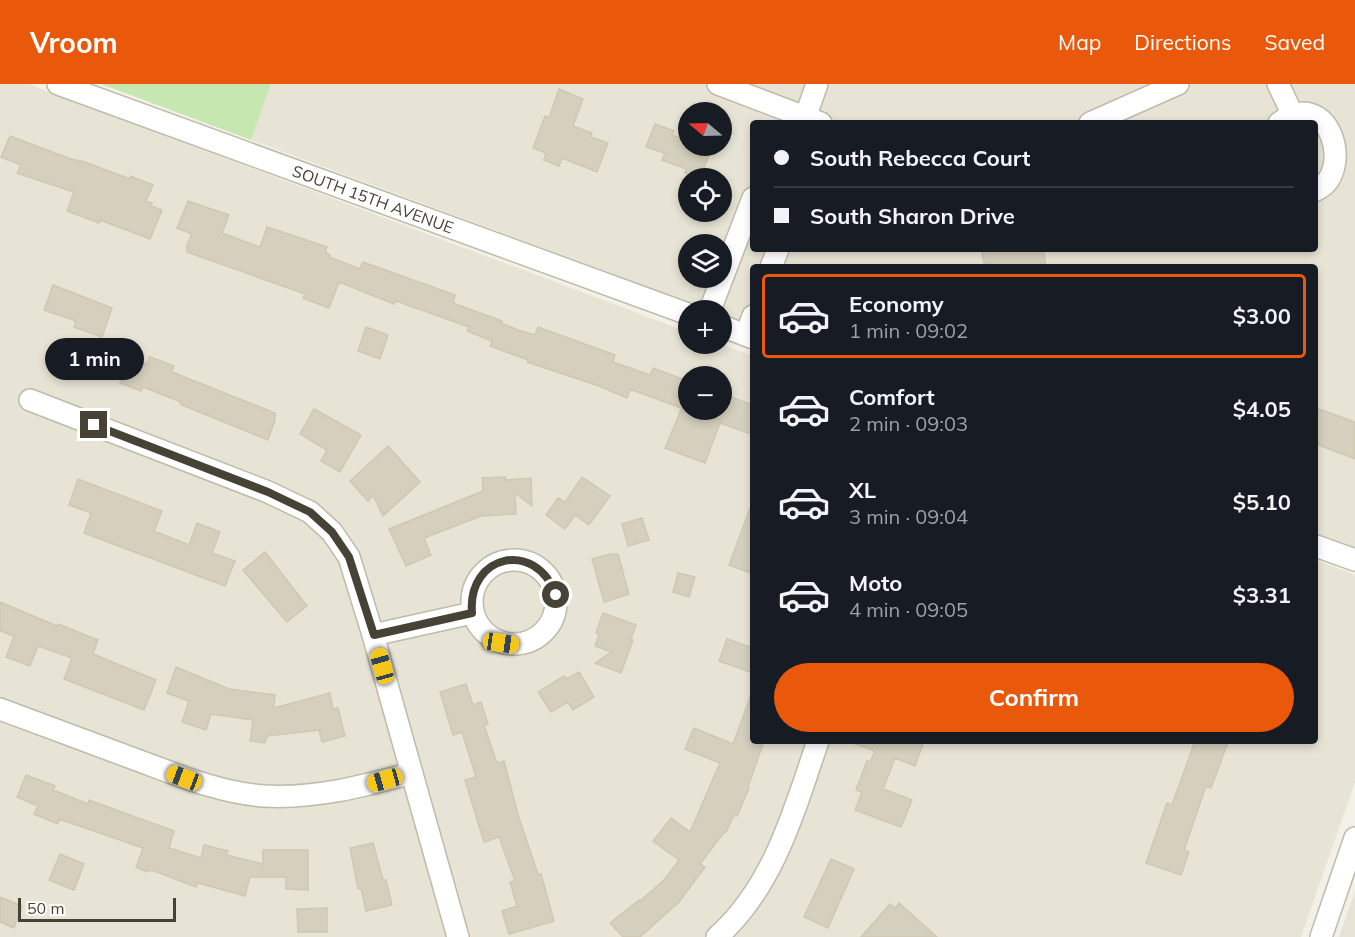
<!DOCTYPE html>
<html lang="en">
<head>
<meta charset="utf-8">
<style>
	body { margin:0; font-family:Mulish,sans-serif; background:#20242c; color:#f1f3f6; height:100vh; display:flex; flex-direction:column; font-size:22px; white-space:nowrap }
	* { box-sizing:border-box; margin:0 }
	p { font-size:20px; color:#9ea1a6 }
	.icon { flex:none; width:33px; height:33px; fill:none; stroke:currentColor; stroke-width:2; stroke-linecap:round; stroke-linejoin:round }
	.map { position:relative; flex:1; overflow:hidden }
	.drawer { position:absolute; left:750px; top:180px; width:568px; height:480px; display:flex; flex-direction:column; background:#171b24; border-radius:6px; box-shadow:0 3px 9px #0003 }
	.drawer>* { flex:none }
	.hud { position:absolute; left:750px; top:36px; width:568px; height:132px; border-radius:6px; box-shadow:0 3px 9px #0003; display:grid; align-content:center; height:132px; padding:0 24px; background:#171b24 }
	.needle { width:39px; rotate:289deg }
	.buttons { position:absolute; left:678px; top:18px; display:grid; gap:12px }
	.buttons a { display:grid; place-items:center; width:54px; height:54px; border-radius:50%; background:#171b24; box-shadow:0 3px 9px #0003; font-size:30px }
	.scale { position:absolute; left:18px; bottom:15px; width:158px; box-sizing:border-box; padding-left:6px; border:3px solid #464236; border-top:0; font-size:16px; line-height:21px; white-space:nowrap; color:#464236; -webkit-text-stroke:4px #fff; paint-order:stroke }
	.end { position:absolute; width:27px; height:27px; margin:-14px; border:8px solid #464236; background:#fff; box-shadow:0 0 0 3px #fff }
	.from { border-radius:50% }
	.bubble { position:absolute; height:42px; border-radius:21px; background:#171b24; box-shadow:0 3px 9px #0003; font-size:20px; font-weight:700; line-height:42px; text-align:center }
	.car { position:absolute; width:18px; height:36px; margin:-18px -9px; border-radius:8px; box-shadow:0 0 4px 2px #0007; background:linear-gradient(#f5c518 24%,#345 0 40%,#f5c518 0 76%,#345 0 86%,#f5c518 0) }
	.hud b { display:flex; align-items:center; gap:21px; height:57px; font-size:22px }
	.hud b+b { border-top:2px solid #363941 }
	.hud i { width:15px; height:15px; background:#f1f3f6 }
	ul { padding:10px 0 0; list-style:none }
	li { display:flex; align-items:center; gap:18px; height:84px; margin:0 12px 9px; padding:0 12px; border:3px solid transparent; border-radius:6px }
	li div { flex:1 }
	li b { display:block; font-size:22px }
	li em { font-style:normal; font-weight:700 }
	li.selected { border-color:#ea580c }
	li>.icon { width:54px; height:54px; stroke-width:1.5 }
	.action { display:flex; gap:12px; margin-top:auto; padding:12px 24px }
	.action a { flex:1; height:69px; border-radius:36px; background:#ea580c; color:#fff; font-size:24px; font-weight:700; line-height:69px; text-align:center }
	header { display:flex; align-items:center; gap:36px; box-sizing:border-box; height:84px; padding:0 30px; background:#ea580c; color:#fff }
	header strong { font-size:28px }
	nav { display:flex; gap:33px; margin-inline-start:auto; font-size:21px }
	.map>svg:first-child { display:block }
</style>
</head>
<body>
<header>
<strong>Vroom</strong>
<nav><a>Map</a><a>Directions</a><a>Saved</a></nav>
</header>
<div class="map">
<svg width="1355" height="853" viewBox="0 0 1355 853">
	<rect width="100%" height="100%" fill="#f3f1e7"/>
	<path fill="#e7e4d5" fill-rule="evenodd" d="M 0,0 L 28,0 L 688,248 L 688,260 L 720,260 L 753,272 L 753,657 L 1316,657 L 1316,476 L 1355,491 L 1355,698 L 1301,853 L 0,853 ZM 688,292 L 722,292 L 722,326 L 688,326 Z
		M 271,0 L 1355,0 L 1355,466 L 1316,451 L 1316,183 L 753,183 L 753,242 L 722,230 L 722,226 L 711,226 L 251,56 ZM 688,28 L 722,28 L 722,62 L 688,62 ZM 753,39 L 1316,39 L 1316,165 L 753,165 ZM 688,94 L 722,94 L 722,128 L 688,128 ZM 688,160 L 722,160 L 722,194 L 688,194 Z
		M 1355,807 L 1355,853 L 1339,853 Z"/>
	<path fill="#c7e7b0" d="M 101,0 L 271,0 L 251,56 Z"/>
	<path fill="#d5cfbd" stroke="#d0c8b0" stroke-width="1.5" d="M 559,5 L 583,15 L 573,42 L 592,49 L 591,53 L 608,59 L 597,88 L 562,74 L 559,82 L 544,76 L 546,69 L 533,64 L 545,32 L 549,34 Z
		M 655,40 L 674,47 L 672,51 L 688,57 L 688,62 L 699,62 L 711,66 L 700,94 L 685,89 L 686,85 L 662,76 L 665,69 L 646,63 Z
		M 10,52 L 71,75 L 85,78 L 130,95 L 130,92 L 153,101 L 146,117 L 152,119 L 151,122 L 162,126 L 150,155 L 100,136 L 99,139 L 67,127 L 74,108 L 17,89 L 21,81 L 1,73 Z
		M 188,117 L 229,131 L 222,149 L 260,163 L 267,143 L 327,163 L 325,168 L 330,171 L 329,173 L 360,185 L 363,178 L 455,211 L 453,219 L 502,237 L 501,239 L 518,246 L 535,251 L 538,243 L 615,271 L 613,278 L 650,291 L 653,284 L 688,297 L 688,326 L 722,326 L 722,310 L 753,321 L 753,351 L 720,339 L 705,379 L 665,364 L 681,326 L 686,326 L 630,305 L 627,314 L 599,302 L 527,278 L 528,276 L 490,262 L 492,257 L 467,247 L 469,243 L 396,217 L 394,220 L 339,198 L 329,224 L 303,214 L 305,210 L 187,168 L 187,161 L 192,150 L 177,144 Z
		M 981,165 L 1043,165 L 1046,183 L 985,183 Z
		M 53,201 L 112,224 L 102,253 L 74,243 L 76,237 L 44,226 Z
		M 366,243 L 388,251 L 380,275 L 358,267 Z
		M 129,273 L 147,280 L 150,273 L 174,282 L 172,288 L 275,329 L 275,336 L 268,356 L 180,320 L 181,318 L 143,303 L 141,307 L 120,299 Z
		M 1316,324 L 1355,338 L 1355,375 L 1316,360 Z
		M 314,325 L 361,351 L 340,388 L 321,377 L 327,366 L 300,350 Z
		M 388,362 L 420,398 L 383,432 L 373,411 L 368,417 L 350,397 Z
		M 505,393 L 505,396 L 531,394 L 532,422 L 515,409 L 516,430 L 481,432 L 424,454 L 431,471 L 406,482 L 389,445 L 483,407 L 482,394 Z
		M 582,393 L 610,412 L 589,441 L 575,431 L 565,445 L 546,431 L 558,414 L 565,418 Z
		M 78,395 L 162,427 L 154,447 L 189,461 L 197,439 L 220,448 L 212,469 L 235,477 L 225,502 L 84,449 L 91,429 L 69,421 Z
		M 751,422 L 753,423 L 753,490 L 729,481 Z
		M 642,434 L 649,456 L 628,462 L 622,440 Z
		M 265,468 L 307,522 L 287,538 L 243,486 Z
		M 611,470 L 618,470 L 629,510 L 604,518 L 592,475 Z
		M 678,489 L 695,493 L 689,513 L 673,508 Z
		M 0,518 L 57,542 L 58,540 L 98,556 L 93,570 L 156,596 L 144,626 L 64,595 L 72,574 L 38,562 L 30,582 L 6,573 L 14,552 L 0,547 Z
		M 603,529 L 636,541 L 630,557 L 633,556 L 621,589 L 595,579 L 612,568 L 595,562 L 599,550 L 596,549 Z
		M 727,555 L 753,564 L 753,589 L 719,577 Z
		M 176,583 L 229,605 L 275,611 L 274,624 L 330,609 L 333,625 L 338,624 L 345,652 L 322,658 L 319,646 L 267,652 L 265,659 L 250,657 L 253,636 L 211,630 L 206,646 L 182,638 L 189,617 L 167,609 Z
		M 579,588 L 594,613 L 573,626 L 568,618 L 551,628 L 538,608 L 564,592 L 566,595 Z
		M 466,600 L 473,621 L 481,618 L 488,640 L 484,641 L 497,679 L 504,677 L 519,734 L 538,790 L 541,790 L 554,837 L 509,850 L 502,827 L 517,822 L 510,798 L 515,797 L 499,753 L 484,758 L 465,696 L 476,693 L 462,648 L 453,651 L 440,608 Z
		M 750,614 L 753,615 L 753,657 L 764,657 L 748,703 L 749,704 L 737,732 L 734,731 L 726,748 L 725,747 L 700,780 L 705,783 L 679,818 L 640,853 L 623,853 L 610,839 L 639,816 L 640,817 L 665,795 L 679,776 L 653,757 L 671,734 L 690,748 L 720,679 L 685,665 L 694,644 L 733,660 Z
		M 854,657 L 924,657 L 915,682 L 895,674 L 883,705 L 912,716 L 901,743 L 855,726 L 862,708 L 856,706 L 867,677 L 870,678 L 875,667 L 853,659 Z
		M 1195,657 L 1217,657 L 1227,661 L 1211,704 L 1206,702 L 1184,766 L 1189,768 L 1181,791 L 1146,779 L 1167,719 L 1172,721 Z
		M 26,691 L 55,702 L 53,706 L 88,720 L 89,716 L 174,747 L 169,764 L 201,774 L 204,761 L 228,767 L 226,771 L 263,780 L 263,766 L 308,766 L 308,806 L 286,805 L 286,793 L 250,793 L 245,812 L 198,799 L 196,803 L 152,786 L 147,788 L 136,783 L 143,764 L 59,735 L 58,740 L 34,730 L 38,722 L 17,713 Z
		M 373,759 L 383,796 L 386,796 L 392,821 L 366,827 L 361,804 L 358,805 L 350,764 Z
		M 60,770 L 84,780 L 74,806 L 49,796 Z
		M 831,775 L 854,785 L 828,844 L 804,833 Z
		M 0,813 L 22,822 L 14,844 L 0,838 Z
		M 899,819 L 937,853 L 861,853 L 890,820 L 895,824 Z
		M 327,824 L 327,848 L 298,848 L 297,825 Z"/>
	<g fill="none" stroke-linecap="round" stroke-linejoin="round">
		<g stroke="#bfbbaa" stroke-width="24">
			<path id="minor" d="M 58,0 L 688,230
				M 718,0 L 821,39
				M 1278,0 L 1292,29
				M 800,39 L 805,34 L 817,0
				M 1090,39 L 1178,0
				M 1279,39 C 1330,0 1355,89 1316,106
				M 771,183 L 778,165
				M 710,226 L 753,114
				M 722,242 L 753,254
				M 746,251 L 753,232
				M 30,316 L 268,408 L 310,428 L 332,448 L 349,473 L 373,551 L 458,853
				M 1316,462 L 1355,476
				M472 518a42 42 0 1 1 84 0a42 42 0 1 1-84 0Z
				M 373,551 L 472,529
				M 0,625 C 46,642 91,659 137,676 C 178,691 220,709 264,712 C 315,715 364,702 412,689
				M 717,853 C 774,802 794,727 818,657
				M 1321,853 L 1355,754"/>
		</g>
		<use href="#minor" stroke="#fff" stroke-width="21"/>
	</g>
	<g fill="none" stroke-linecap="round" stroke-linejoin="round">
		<path stroke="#464236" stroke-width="8" d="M 94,341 L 268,408 L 310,428 L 332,448 L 349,473 L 374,551 L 472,529 C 467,470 536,455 556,511"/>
	</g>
	<g text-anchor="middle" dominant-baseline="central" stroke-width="4.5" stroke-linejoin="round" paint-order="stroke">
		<g font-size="16" fill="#464236" stroke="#fff">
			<text transform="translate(373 115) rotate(20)">SOUTH 15TH AVENUE</text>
		</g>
	</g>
</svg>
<div class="buttons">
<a><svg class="needle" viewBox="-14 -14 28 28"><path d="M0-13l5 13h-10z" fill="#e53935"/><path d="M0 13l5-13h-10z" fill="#9ea1a6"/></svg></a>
<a><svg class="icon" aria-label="locate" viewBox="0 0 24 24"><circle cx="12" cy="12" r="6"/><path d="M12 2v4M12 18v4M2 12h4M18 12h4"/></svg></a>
<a><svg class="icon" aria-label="layers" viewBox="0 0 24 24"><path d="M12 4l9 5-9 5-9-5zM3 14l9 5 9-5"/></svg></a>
<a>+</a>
<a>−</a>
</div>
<div class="scale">50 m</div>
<i class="end from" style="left:556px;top:511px"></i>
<i class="end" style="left:94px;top:341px"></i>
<div class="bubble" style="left:45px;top:254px;width:99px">1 min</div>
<i class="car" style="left:501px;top:559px;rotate:98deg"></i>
<i class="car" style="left:382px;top:582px;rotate:344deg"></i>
<i class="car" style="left:184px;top:694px;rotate:291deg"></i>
<i class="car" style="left:385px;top:696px;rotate:254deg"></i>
<div class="hud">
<b><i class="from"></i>South Rebecca Court</b>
<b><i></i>South Sharon Drive</b>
</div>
<section class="drawer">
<ul>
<li class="selected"><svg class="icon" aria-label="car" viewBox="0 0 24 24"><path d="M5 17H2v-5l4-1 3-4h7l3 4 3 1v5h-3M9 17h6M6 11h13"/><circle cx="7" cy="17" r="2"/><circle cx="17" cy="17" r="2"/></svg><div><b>Economy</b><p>1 min · 09:02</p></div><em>$3.00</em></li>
<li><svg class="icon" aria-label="car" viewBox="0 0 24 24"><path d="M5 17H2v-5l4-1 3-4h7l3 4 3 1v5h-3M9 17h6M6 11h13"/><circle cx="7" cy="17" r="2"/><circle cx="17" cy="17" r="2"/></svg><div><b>Comfort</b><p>2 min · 09:03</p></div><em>$4.05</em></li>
<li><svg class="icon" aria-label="car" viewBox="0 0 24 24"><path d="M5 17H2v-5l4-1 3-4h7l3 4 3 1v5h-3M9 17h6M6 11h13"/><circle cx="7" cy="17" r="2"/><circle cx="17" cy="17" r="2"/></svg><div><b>XL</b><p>3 min · 09:04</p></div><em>$5.10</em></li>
<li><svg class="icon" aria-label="car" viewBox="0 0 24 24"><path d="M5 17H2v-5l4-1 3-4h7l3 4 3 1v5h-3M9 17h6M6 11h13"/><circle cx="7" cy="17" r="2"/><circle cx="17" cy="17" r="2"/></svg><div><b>Moto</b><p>4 min · 09:05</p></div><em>$3.31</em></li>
</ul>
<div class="action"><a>Confirm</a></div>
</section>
</div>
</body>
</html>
